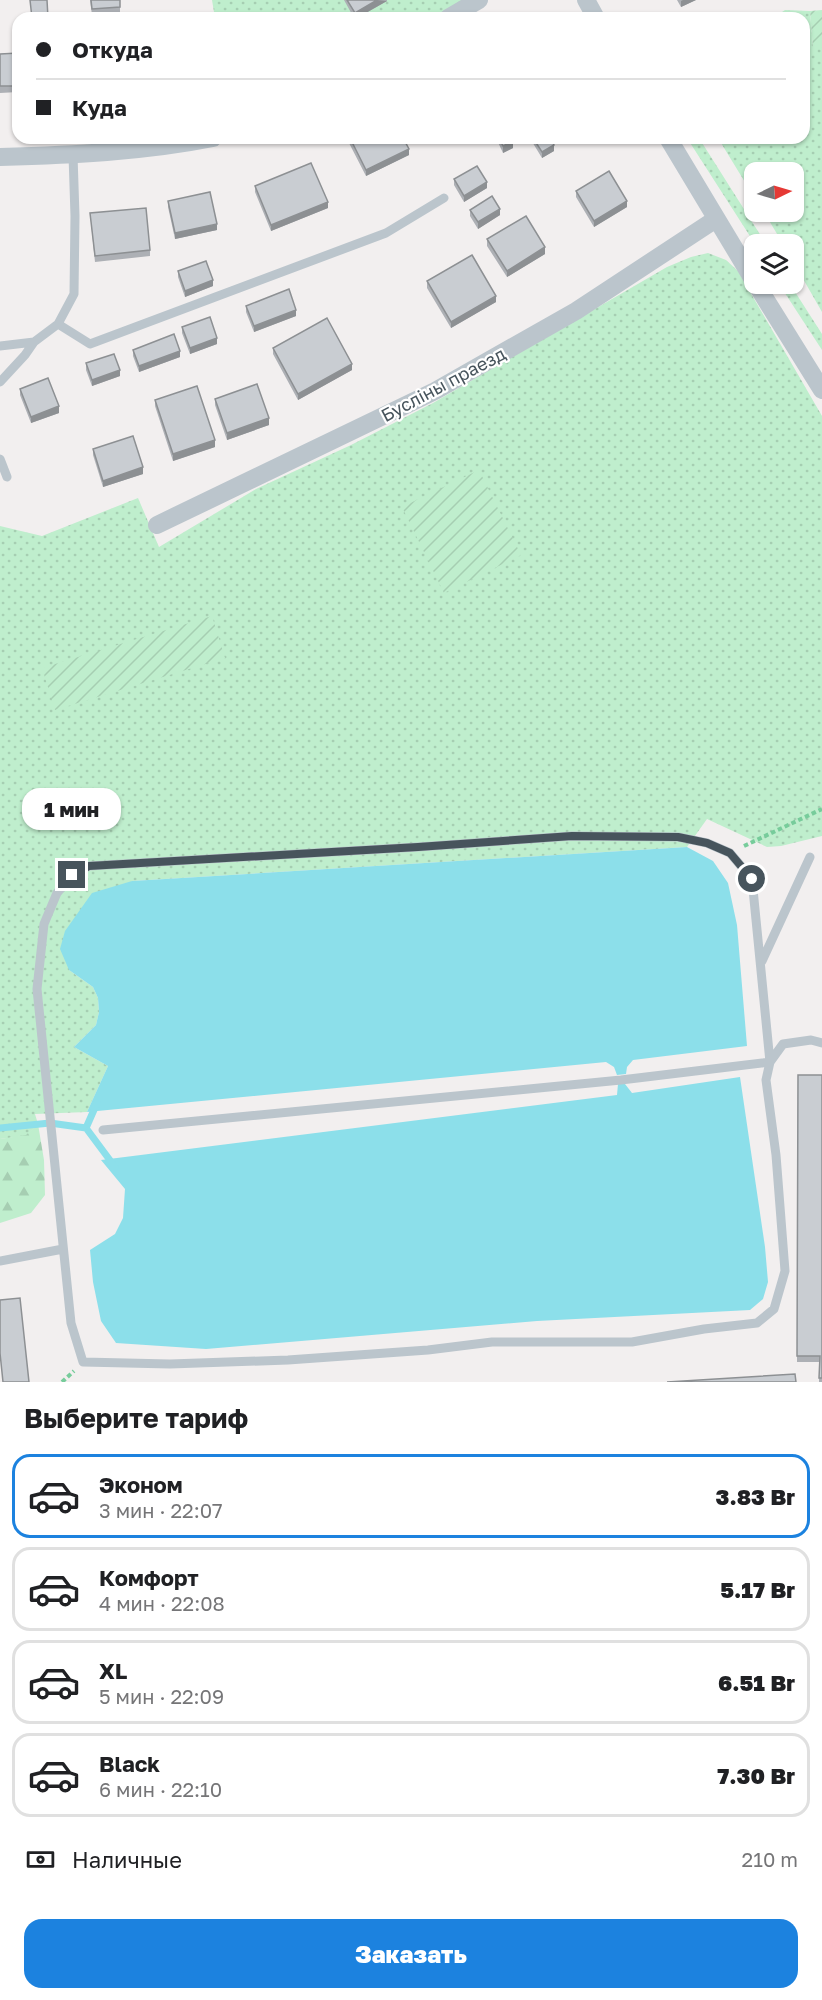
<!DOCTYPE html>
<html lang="ru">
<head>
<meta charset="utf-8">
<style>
	body { margin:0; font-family:"Golos Text",sans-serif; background:#f6f6f6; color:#202124; height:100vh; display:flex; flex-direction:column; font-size:22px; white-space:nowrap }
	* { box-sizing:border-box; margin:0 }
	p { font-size:20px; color:#757577 }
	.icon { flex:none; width:33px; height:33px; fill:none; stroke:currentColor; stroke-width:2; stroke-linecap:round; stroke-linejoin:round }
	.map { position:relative; height:1382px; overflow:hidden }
	.panel { display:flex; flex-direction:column; background:#fff; flex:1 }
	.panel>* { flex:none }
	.hud { position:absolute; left:12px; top:12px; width:798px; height:132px; border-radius:18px; box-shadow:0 2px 4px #0004; display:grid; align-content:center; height:132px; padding:0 24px; background:#fff }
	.needle { width:39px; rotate:85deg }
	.buttons { position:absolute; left:744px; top:162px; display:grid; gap:12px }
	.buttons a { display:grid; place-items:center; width:60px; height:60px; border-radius:12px; background:#fff; box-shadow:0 2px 4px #0004; font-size:30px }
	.end { position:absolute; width:27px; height:27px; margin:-14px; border:8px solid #47545c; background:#fff; box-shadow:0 0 0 3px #fff }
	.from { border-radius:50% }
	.bubble { position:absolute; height:42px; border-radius:18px; background:#fff; box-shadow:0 2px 4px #0004; font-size:20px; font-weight:800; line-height:42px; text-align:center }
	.hud b { display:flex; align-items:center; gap:21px; height:57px; font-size:22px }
	.hud b+b { border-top:2px solid #e0e0e0 }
	.hud i { width:15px; height:15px; background:#202124 }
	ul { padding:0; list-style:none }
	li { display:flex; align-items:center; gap:18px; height:84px; margin:0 12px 9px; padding:0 12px; border:3px solid #e0e0e0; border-radius:18px }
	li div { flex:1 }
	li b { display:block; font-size:22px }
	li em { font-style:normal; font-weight:800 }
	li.selected { border-color:#1c82df }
	li>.icon { width:54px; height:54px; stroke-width:1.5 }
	h2 { padding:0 24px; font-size:27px; line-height:72px }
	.pay { display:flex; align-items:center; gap:15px; height:66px; padding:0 24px; font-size:22px }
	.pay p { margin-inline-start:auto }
	.cta { display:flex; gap:12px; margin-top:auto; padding:12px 24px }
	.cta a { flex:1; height:69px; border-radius:18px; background:#1c82df; color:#fff; font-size:24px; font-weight:800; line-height:69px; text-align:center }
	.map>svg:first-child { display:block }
</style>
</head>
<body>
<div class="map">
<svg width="822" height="1382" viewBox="0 0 822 1382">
	<defs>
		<pattern id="grass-dots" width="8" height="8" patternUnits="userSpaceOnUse" patternTransform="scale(1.5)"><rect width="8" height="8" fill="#bfeecd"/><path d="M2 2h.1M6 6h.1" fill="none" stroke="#a6ceb2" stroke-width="1.8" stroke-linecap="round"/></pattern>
		<pattern id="forest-firs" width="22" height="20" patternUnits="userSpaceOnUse" patternTransform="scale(1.5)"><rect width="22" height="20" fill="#bfeecd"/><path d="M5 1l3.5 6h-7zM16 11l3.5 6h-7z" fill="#a6ceb2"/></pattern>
		<pattern id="garden-furrows" width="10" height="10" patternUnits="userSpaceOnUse" patternTransform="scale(1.5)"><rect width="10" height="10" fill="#bfeecd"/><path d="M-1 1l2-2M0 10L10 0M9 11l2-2" fill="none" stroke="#a6ceb2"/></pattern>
	</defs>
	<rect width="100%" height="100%" fill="#f2efef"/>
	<path fill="url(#grass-dots)" d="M 212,0 L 464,0 L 432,18 L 215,18 Z
		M 785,10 L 810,11 L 813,47 L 822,47 L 822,312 L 794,263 L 794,244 L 783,244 L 764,212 L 794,212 L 794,172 L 754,172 L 754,197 L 718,138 L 804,138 L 804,18 L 773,18 Z
		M 687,138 L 699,138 L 766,244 L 755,244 Z
		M 708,253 L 726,260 L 738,271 L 822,416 L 822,836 L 781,846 L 767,847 L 707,819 L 687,847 L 132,881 L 69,970 L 93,987 L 98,998 L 99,1012 L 96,1025 L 74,1047 L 108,1066 L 87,1112 L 35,1114 L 38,1124 L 26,1136 L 0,1139 L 0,526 L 42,536 L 138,498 L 159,547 L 256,489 L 351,445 L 433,403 L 667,267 L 691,257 Z
		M 779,284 L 790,284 L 822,334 L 822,350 Z"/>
	<path fill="url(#forest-firs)" d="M 38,1124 L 44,1160 L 45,1195 L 31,1213 L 0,1223 L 0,1139 L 26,1135 Z"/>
	<path fill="url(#garden-furrows)" d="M 822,10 L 822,47 L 813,48 L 810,11 Z
		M 479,470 L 521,555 L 444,593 L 402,507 Z
		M 212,616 L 225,658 L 55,710 L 42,668 Z"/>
	<path fill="#8cdfea" d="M 687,847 L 713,861 L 728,883 L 737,925 L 747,1046 L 633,1060 L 627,1067 L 626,1074 L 617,1075 L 614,1067 L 606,1062 L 87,1112 L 108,1066 L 74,1047 L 96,1025 L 99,1012 L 98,998 L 93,987 L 69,970 L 60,949 L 65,931 L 92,893 L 132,881 Z
		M 740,1077 L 765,1247 L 768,1282 L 763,1299 L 750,1310 L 537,1321 L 206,1349 L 116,1343 L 101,1321 L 93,1282 L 90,1250 L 115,1234 L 123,1218 L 125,1189 L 101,1160 L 617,1095 L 618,1084 L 625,1084 L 632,1093 Z"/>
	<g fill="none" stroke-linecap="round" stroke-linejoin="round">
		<path stroke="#8cdfea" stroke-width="7" d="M 0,1128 L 50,1123 L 86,1128 L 115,1167
			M 86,1128 L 97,1103"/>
		<path stroke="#77cc9b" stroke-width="4" stroke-dasharray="4.5 3" stroke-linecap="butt" d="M 744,846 L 822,809
			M 62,1382 L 74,1371"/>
		<path stroke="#bbc5cc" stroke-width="9" d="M 58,324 L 90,344 L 386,233 L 444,198
			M 0,346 L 34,342 L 58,324 L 74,294 L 75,216 L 73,155
			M 0,382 L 25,355 L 34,342
			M 0,459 L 7,477
			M 762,961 L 810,857
			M 103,1130 L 621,1080 L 770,1062 L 752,879 L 730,853 L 707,843 L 678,837 L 572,836 L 418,847 L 89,866 L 72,875 L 57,893 L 44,924 L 37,989 L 71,1323 L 83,1362 L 170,1364 L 288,1360 L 428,1350 L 492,1342 L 632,1342 L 704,1329 L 757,1323 L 774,1309 L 785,1271 L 776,1155 L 766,1080 L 770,1062 L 783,1044 L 811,1040 L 822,1043
			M 0,1261 L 63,1249"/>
		<path stroke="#bbc5cc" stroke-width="18" d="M 586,0 L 596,18
			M 448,18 L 479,0
			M 668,138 L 754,281
			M 0,157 C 71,155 143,152 213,138
			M 756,284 L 822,390
			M 157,525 L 435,391 L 576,311 L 716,219"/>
	</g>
	<path fill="#adb0b5" d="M 90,0 L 120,0 L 120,13 L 92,15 Z
		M 344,0 L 387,0 L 387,1 L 357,18 L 354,18 Z
		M 677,0 L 696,0 L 681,7 Z
		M 18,53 L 18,92 L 0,93 L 0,54 Z
		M 349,138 L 403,138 L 409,155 L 366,176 L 349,143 Z
		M 496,138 L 512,138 L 513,148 L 503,153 Z
		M 531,138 L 550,138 L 554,151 L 542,158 L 531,140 Z
		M 454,179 L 487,188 L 464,202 L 454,185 Z
		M 255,186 L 328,208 L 271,231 L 255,192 Z
		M 576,191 L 627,207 L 594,227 L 576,197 Z
		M 168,201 L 217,230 L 175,239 L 168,207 Z
		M 470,210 L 500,215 L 478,229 L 470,216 Z
		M 90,213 L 150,250 L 150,256 L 95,262 Z
		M 487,239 L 545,254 L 507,277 L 487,246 Z
		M 178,271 L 213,286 L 185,297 L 178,277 Z
		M 427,281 L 496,302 L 451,328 L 427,288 Z
		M 246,306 L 296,316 L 254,332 L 246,312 Z
		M 182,327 L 217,344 L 190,354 L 182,333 Z
		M 273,348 L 352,370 L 298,400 L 273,354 Z
		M 133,350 L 180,357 L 139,372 L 133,356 Z
		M 86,363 L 120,376 L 92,386 L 86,370 Z
		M 20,389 L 59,413 L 31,423 L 20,395 Z
		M 215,399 L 269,425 L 227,440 L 215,405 Z
		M 155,400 L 215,447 L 173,461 L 155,406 Z
		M 93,449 L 143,474 L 103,487 L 93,455 Z
		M 798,1075 L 822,1075 L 822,1382 L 819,1382 L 819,1362 L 797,1362 Z"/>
	<path fill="#8d9093" d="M 377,0 L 387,1 L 357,18 L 355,18 L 355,13 Z
		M 683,0 L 696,0 L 681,7 L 681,1 Z
		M 513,141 L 513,148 L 503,153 L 503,146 Z
		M 554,145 L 554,151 L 542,158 L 542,152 Z
		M 409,149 L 409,155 L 366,176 L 366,170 Z
		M 487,182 L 487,188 L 464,202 L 464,196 Z
		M 627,201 L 627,207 L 594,227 L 594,221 Z
		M 328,202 L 328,208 L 271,231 L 271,225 Z
		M 500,209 L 500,215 L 478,229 L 478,222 Z
		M 217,224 L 217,230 L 175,239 L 175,233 Z
		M 545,247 L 545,254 L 507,277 L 507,271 Z
		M 213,280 L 213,286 L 185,297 L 185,291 Z
		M 496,296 L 496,302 L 451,328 L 451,322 Z
		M 296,310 L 296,316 L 254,332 L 254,326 Z
		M 217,338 L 217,344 L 190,354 L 190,348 Z
		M 180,351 L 180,357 L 139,372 L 139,366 Z
		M 352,364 L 352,370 L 298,400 L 298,394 Z
		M 120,370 L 120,376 L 92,386 L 92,380 Z
		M 59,406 L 59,413 L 31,423 L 31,417 Z
		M 269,418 L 269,425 L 227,440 L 227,433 Z
		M 215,440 L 215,447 L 173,461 L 173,454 Z
		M 143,467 L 143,474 L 103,487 L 103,481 Z"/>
	<path fill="#c9cdd2" stroke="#8d9093" stroke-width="1.5" d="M 30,0 L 47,0 L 48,18 L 32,18 Z
		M 91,0 L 120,0 L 120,7 L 92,9 Z
		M 347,0 L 377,0 L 355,13 Z
		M 18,53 L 18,86 L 0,86 L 0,54 Z
		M 350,138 L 403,138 L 409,149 L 366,170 Z
		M 499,138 L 512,138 L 513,141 L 503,146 Z
		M 533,138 L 550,138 L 554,145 L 542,152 Z
		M 311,163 L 328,202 L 271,225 L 255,186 Z
		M 477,166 L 487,182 L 464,196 L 454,179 Z
		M 609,171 L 627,201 L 594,221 L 576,191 Z
		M 210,192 L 217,224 L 175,233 L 168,201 Z
		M 492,196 L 500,209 L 478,222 L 470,210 Z
		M 146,208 L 150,250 L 95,256 L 90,213 Z
		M 526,216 L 545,247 L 507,271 L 487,239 Z
		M 472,255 L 496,296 L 451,322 L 427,281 Z
		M 206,261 L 213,280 L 185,291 L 178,271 Z
		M 289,289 L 296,310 L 254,326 L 246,306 Z
		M 210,317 L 217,338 L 190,348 L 182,327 Z
		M 327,318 L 352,364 L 298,394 L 273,348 Z
		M 174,334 L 180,351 L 139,366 L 133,350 Z
		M 114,354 L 120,370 L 92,380 L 86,363 Z
		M 48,378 L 59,406 L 31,417 L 20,389 Z
		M 257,384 L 269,418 L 227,433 L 215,399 Z
		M 197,386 L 215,440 L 173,454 L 155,400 Z
		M 133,436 L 143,467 L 103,481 L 93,449 Z
		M 798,1075 L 822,1075 L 822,1378 L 819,1378 L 820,1356 L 797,1356 Z
		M 20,1298 L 29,1382 L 3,1382 L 0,1353 L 0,1300 Z
		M 795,1374 L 796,1382 L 667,1382 Z"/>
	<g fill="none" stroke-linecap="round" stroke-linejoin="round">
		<path stroke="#47545c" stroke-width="8" d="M 72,875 L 89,866 L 418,847 L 572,836 L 678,837 L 707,843 L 730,853 L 752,879"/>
	</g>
	<g text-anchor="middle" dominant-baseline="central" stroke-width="4.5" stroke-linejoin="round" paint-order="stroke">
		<g font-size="18" fill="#47545c" stroke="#fff">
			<text transform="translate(443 384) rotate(-28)">Бусліны праезд</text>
		</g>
	</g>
</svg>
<div class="buttons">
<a><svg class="needle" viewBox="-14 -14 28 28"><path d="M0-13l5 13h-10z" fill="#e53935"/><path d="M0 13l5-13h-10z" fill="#757577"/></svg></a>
<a><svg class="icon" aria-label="layers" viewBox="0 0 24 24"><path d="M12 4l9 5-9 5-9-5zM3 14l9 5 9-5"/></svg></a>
</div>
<i class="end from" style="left:752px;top:879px"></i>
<i class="end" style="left:72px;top:875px"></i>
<div class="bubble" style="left:22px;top:788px;width:99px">1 мин</div>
<div class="hud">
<b><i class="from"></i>Откуда</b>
<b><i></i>Куда</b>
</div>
</div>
<section class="panel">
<h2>Выберите тариф</h2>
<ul>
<li class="selected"><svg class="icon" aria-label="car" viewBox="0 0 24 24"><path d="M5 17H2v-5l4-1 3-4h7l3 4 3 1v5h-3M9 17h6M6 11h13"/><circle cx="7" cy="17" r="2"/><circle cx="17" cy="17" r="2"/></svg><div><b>Эконом</b><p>3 мин · 22:07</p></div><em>3.83 Br</em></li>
<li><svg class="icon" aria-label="car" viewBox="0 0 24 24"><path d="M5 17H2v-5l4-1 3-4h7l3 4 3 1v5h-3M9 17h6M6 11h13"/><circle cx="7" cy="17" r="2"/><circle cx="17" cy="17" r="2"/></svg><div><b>Комфорт</b><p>4 мин · 22:08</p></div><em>5.17 Br</em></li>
<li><svg class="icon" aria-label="car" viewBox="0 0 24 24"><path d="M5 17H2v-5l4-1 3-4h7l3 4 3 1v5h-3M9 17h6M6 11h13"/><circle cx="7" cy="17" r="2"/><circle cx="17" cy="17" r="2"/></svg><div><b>XL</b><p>5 мин · 22:09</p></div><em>6.51 Br</em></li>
<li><svg class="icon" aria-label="car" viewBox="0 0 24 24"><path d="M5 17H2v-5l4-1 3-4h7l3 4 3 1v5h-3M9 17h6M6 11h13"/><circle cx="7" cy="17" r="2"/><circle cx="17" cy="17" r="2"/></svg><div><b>Black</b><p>6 мин · 22:10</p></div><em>7.30 Br</em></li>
</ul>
<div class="pay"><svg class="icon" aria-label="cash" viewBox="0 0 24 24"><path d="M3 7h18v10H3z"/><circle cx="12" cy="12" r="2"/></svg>Наличные<p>210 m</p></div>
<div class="cta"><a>Заказать</a></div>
</section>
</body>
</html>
